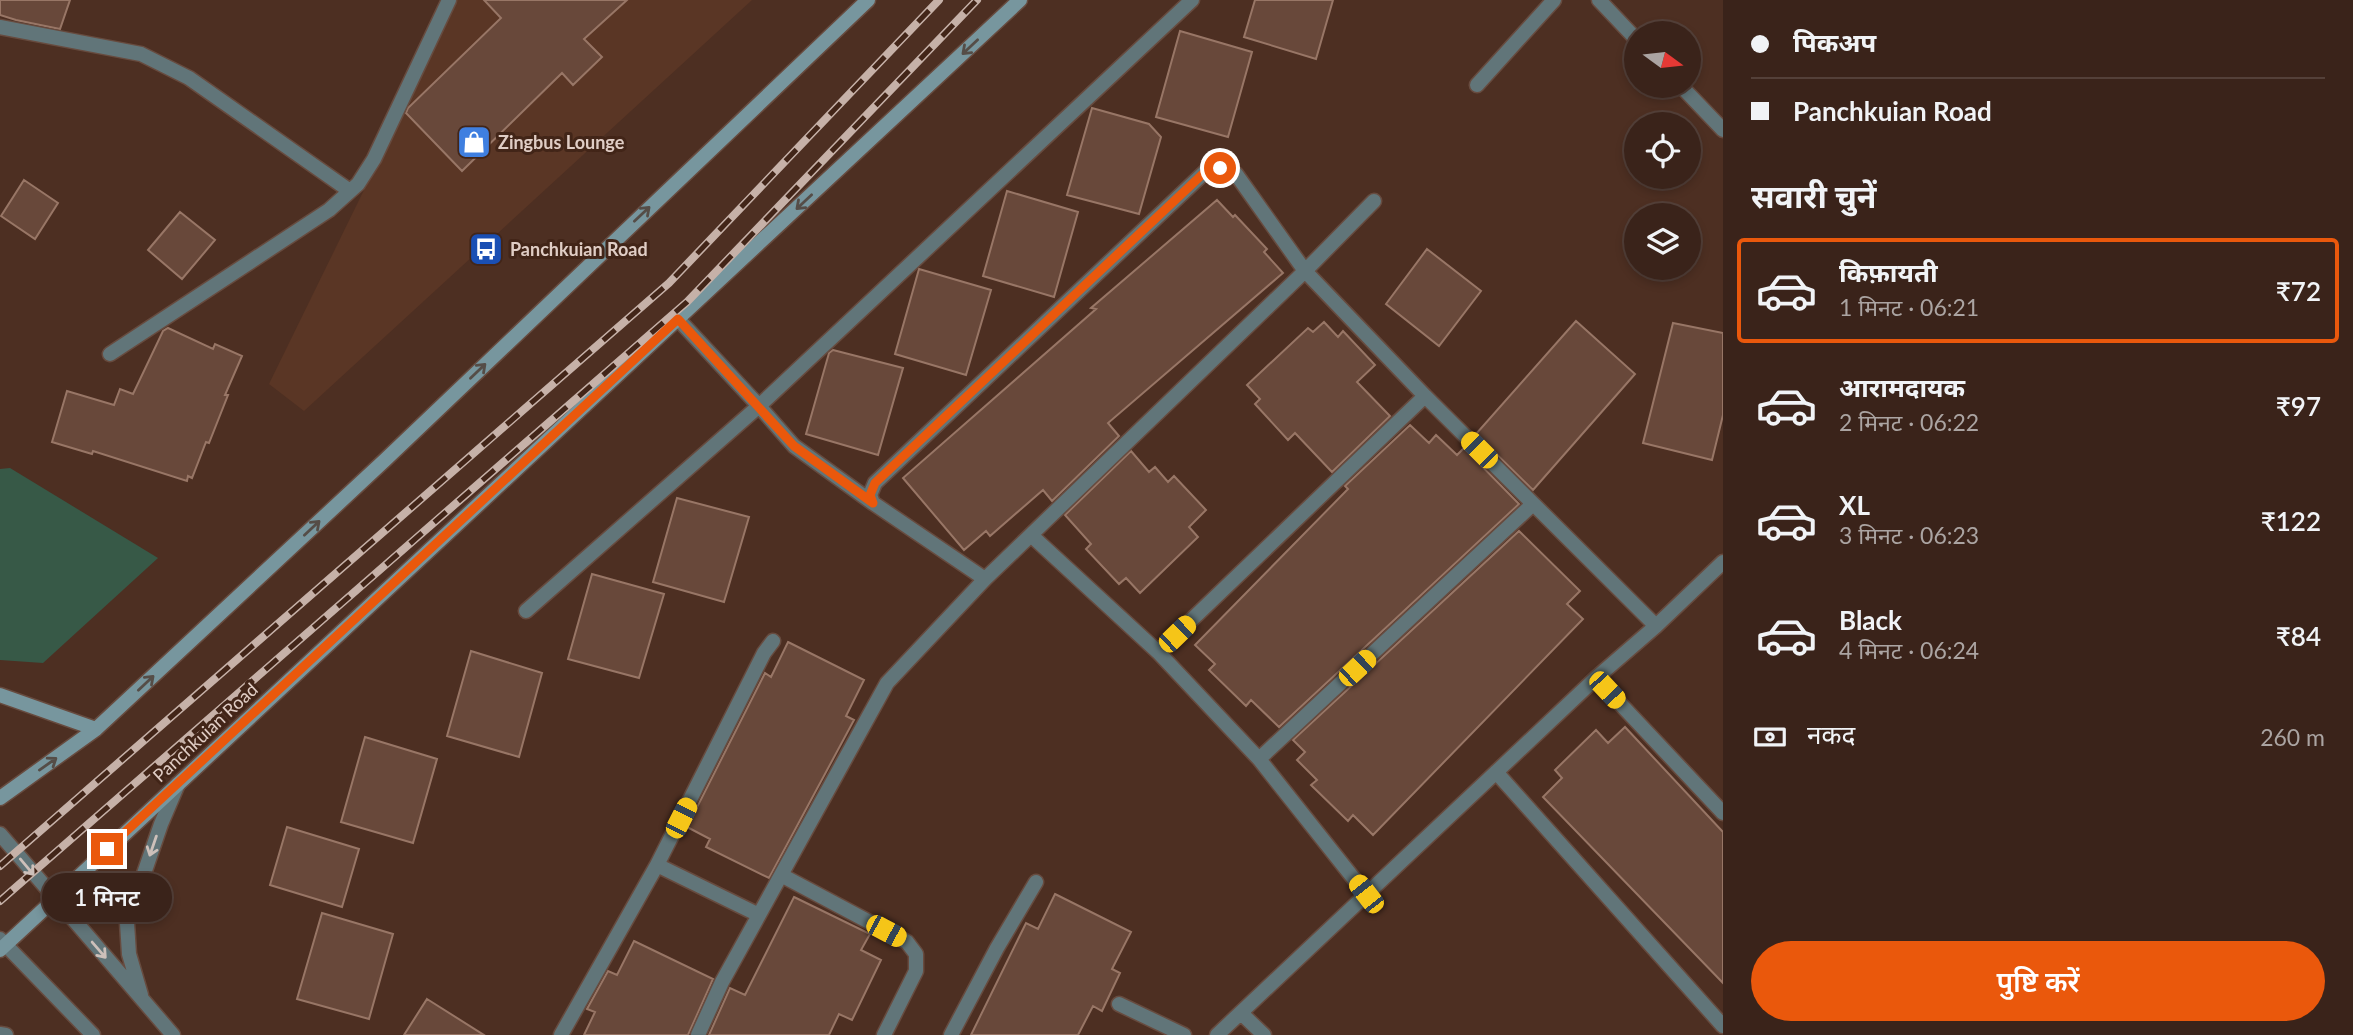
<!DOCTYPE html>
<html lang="hi">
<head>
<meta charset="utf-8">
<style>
	body { margin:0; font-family:Lato,"Noto Sans Devanagari",sans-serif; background:#412b23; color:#f1f3f6; height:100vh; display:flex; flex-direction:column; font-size:26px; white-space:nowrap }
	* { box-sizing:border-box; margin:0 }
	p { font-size:23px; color:#aba4a2 }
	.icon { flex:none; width:38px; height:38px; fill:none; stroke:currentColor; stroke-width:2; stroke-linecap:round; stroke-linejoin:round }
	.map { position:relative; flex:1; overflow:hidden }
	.details { display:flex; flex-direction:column; background:#3a231a; width:630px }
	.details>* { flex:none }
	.hud { display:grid; align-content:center; height:154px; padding:0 28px; background:#3a231a }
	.needle { width:46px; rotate:105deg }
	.buttons { position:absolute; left:1624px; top:21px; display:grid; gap:14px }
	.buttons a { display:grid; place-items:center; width:77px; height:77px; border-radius:50%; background:#3a231a; box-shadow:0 4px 10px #0003,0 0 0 2px #544039; font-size:35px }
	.end { position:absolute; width:32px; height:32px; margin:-16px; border:9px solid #ea580c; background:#fff; box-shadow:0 0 0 4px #fff }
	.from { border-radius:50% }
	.bubble { position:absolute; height:49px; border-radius:24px; background:#3a231a; box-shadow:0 4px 10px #0003,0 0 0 2px #544039; font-size:23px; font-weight:600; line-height:49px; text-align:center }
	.car { position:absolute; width:21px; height:42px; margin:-21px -10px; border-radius:9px; box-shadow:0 0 5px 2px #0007; background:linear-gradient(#f5c518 24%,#345 0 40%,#f5c518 0 76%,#345 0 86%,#f5c518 0) }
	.hud b { display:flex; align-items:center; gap:24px; height:66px; font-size:26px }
	.hud b+b { border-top:2px solid #544039 }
	.hud i { width:18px; height:18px; background:#f1f3f6 }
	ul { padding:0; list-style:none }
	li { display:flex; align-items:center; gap:21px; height:105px; margin:0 14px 10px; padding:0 14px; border:4px solid transparent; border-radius:7px }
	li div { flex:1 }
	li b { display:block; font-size:26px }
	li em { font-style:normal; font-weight:600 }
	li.current { border-color:#ea580c }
	li>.icon { width:63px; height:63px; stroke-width:1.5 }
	h2 { padding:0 28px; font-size:32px; line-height:84px }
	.pay { display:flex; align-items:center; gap:18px; height:77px; padding:0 28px; font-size:26px }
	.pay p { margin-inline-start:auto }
	.primary-button { display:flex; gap:14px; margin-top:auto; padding:14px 28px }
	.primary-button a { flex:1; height:80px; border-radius:42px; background:#ea580c; color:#fff; font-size:28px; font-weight:600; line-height:80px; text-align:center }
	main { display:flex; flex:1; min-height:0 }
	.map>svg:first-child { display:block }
</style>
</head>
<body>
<main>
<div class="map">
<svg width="1723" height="1035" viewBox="0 0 1723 1035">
	<rect width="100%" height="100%" fill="#4d2f22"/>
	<path fill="#5a3625" d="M 457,0 L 752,0 L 304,411 L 269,384 Z"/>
	<path fill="#375947" d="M 10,468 L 158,558 L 43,663 L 0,660 L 0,469 Z"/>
	<path fill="#68483a" stroke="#987666" stroke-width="2" d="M 0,0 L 70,0 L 60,29 L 16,20 L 0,15 Z
		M 484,0 L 627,0 L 584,39 L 602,57 L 573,85 L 562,73 L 462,171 L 406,113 L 408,108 L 501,18 Z
		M 1255,0 L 1333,0 L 1316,59 L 1244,37 Z
		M 1180,31 L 1252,52 L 1228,137 L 1156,117 Z
		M 1092,108 L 1149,124 L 1161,137 L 1139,214 L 1067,195 Z
		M 24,180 L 58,203 L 35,239 L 1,216 Z
		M 1007,191 L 1078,212 L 1054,297 L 983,276 Z
		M 1217,200 L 1233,217 L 1235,215 L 1267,249 L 1264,252 L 1283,273 L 1108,423 L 1119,436 L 1052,501 L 1043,490 L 990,536 L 986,531 L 964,550 L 903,478 L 1096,309 L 1091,308 Z
		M 180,212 L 215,240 L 182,279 L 148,250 Z
		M 1427,249 L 1481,291 L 1439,346 L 1386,304 Z
		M 919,269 L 991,290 L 966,375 L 895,354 Z
		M 1576,321 L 1635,374 L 1533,490 L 1476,434 Z
		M 1324,322 L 1338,337 L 1343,331 L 1375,365 L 1357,382 L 1390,416 L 1332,472 L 1295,433 L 1288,440 L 1255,404 L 1260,399 L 1247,385 L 1308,328 L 1313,332 Z
		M 1673,323 L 1723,333 L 1723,415 L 1712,460 L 1643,443 Z
		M 168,328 L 213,349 L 215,344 L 242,356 L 225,395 L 228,395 L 209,443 L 206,442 L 192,478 L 188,476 L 187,481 L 93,451 L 92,454 L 52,442 L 67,391 L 114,405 L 120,389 L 133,394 L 163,331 Z
		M 833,350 L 903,368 L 878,455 L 806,434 L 829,353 Z
		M 1410,425 L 1429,443 L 1436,435 L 1457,455 L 1464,448 L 1519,504 L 1279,727 L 1251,700 L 1246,706 L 1209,670 L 1215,664 L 1195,645 L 1348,489 L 1345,486 Z
		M 1131,451 L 1149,472 L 1155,467 L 1168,482 L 1174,476 L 1206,510 L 1189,527 L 1198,537 L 1140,593 L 1126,578 L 1119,584 L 1086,549 L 1091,544 L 1065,515 Z
		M 677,498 L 749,517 L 724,602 L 653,582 Z
		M 1519,531 L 1580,591 L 1567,604 L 1583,619 L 1373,835 L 1353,815 L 1348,821 L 1311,785 L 1317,780 L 1297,760 L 1305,752 L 1293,740 Z
		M 592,574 L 664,594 L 639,678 L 568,659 Z
		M 788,642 L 864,680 L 846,716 L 854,720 L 769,878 L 706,847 L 710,839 L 687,827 L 765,673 L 771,677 Z
		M 471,651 L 542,673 L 519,757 L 447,736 Z
		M 1625,727 L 1723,832 L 1723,983 L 1543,797 L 1562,778 L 1555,770 L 1596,730 L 1608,743 Z
		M 365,737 L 437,759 L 413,843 L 341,822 Z
		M 287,827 L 359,849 L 342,907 L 270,885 Z
		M 1055,894 L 1131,932 L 1112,969 L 1120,973 L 1102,1011 L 1093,1006 L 1078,1035 L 971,1035 L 1026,923 L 1038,929 Z
		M 794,897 L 870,934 L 861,950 L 881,960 L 852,1020 L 839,1014 L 829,1035 L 709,1035 L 730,988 L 745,995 Z
		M 322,913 L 393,934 L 369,1019 L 297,999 Z
		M 634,941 L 713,979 L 688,1035 L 584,1035 L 595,1012 L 587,1009 L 608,971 L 617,975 Z
		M 427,999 L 484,1035 L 404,1035 Z"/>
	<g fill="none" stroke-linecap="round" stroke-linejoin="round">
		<g stroke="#674b3f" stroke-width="17">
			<path id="service" d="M 1477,85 L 1554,0"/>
		</g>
		<g stroke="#674b3f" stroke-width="17">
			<path id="minor" d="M 0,27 L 141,54 L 189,78 L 350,191
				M 1374,201 L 1305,271 L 1425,396 L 1656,626
				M 110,354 L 329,210 L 358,184 L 374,159 L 449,0
				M 873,503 L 794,446 L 759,406 L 1192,0
				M 1032,536 L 1158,652 L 1259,759 L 1366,894
				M 526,611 L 759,406 L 678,319
				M 1158,652 L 1425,396
				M 1596,678 L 1723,813
				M 1259,759 L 1533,504
				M 1496,772 L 1723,1026
				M 657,865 L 764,653 L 773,641
				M 781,875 L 907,942 L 916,954 L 916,971 L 884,1035
				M 1119,1004 L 1184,1035
				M 1241,1013 L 1264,1035
				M 561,1035 L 657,865 L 759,915
				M 698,1035 L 722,982 L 887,683 L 985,579 L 1305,271 L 1236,174 L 1220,168 L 1207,170 L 875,483 L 870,495 L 873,503 L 985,579
				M 951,1035 L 997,948 L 1036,882
				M 1217,1035 L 1596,678 L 1656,626 L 1723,562"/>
		</g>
		<g stroke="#674b3f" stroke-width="17">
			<path id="tertiary" d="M 1599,0 L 1636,39
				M 1681,86 L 1723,130
				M 0,834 L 173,1035
				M 0,939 L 93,1035
				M 141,995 L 129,954 L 127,923 L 161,824 L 178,784
				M 0,1034 L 6,1035"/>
		</g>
		<g stroke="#674b3f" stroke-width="17">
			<path id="secondary" d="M 0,695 L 96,729
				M 0,798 L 96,729 L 385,460 L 868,0
				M 0,950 L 1020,0"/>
		</g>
		<use href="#service" stroke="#617579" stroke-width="14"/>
		<use href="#minor" stroke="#617579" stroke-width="14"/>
		<use href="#tertiary" stroke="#617579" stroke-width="14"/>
		<use href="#secondary" stroke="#77969e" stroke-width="14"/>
		<g stroke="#c6b1a8" stroke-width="8">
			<path id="rail" d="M 0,866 L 669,283 L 939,0
				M 0,901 L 687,302 L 977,0"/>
		</g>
		<use href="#rail" stroke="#422518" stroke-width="5" stroke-dasharray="16" stroke-linecap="butt"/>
	</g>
	<defs><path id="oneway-shaft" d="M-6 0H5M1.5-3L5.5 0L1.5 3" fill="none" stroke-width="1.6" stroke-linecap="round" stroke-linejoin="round" transform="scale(1.75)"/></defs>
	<g stroke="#554d47">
		<use href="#oneway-shaft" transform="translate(970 47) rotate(137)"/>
		<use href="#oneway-shaft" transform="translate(804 202) rotate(137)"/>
		<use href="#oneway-shaft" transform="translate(642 214) rotate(-43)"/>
		<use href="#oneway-shaft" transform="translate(478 371) rotate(-44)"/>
		<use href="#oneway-shaft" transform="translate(312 528) rotate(-43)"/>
		<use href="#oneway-shaft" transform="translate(146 683) rotate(-43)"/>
		<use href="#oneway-shaft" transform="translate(48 764) rotate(-35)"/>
	</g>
	<g stroke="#cdc0ba">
		<use href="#oneway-shaft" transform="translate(153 846) rotate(109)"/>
		<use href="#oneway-shaft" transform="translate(27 867) rotate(50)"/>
		<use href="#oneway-shaft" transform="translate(99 950) rotate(49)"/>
	</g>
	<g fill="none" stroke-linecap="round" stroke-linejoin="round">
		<path stroke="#ea580c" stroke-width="9" d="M 107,849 L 678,319 L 794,446 L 873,503 L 870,495 L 875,483 L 1207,170 L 1220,168"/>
	</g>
	<defs>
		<g id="shop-square" transform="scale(1.75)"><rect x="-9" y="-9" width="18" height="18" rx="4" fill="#3f7fe0" stroke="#422518"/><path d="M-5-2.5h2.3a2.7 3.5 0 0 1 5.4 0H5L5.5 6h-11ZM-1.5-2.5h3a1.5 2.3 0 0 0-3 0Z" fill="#fff"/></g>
		<g id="bus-square" transform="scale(1.75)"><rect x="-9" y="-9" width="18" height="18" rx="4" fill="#1a4fb4" stroke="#422518"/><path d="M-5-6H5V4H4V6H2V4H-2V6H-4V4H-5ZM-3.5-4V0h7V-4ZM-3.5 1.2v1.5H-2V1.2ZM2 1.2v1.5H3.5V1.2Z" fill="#fff"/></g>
	</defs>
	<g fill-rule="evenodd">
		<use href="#shop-square" x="474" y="142"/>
		<use href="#bus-square" x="486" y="249"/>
	</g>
	<g text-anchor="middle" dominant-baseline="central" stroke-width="6" stroke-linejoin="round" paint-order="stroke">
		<g font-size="18" font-weight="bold" fill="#e0cdc5" stroke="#422518" text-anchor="start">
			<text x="498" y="142">Zingbus Lounge</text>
			<text x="510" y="249">Panchkuian Road</text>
		</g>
		<g font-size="18" fill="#e0cdc5" stroke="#422518">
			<text transform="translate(205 732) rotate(-43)">Panchkuian Road</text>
		</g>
	</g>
</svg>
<div class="buttons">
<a><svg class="needle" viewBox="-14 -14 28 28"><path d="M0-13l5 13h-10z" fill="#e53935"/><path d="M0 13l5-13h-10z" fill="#aba4a2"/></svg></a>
<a><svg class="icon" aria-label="locate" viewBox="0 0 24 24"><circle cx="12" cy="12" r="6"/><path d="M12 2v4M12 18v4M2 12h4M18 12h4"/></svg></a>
<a><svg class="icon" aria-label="layers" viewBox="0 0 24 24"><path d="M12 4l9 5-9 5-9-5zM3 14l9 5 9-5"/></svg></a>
</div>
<i class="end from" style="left:1220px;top:168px"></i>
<i class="end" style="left:107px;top:849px"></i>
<div class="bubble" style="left:42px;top:873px;width:130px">1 मिनट</div>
<i class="car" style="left:1479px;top:450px;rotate:315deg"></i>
<i class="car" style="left:1177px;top:634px;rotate:46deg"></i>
<i class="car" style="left:1357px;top:668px;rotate:47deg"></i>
<i class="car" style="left:1607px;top:690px;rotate:137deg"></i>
<i class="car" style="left:681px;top:818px;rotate:27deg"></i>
<i class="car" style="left:1366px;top:894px;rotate:322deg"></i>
<i class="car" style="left:886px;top:931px;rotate:118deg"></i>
</div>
<section class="details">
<div class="hud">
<b><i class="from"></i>पिकअप</b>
<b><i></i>Panchkuian Road</b>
</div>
<h2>सवारी चुनें</h2>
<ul>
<li class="current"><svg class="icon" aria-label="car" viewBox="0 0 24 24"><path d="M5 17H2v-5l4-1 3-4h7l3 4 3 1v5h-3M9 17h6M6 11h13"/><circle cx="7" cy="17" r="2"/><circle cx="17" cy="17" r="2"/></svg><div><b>किफ़ायती</b><p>1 मिनट · 06:21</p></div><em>₹72</em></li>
<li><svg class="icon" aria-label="car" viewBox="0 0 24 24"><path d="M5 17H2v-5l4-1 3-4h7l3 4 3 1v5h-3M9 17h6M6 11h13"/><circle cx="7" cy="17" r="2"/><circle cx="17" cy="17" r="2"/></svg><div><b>आरामदायक</b><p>2 मिनट · 06:22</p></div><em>₹97</em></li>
<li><svg class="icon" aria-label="car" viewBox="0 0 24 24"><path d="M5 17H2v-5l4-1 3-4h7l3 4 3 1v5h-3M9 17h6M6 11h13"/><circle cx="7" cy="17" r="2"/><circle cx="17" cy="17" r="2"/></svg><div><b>XL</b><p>3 मिनट · 06:23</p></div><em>₹122</em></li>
<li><svg class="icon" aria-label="car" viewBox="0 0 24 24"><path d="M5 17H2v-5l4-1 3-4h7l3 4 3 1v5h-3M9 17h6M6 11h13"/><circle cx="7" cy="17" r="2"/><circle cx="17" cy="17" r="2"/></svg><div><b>Black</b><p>4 मिनट · 06:24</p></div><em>₹84</em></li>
</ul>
<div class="pay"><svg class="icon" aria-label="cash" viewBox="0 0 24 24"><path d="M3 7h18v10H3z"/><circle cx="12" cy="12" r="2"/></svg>नकद<p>260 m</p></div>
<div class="primary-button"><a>पुष्टि करें</a></div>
</section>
</main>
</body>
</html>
